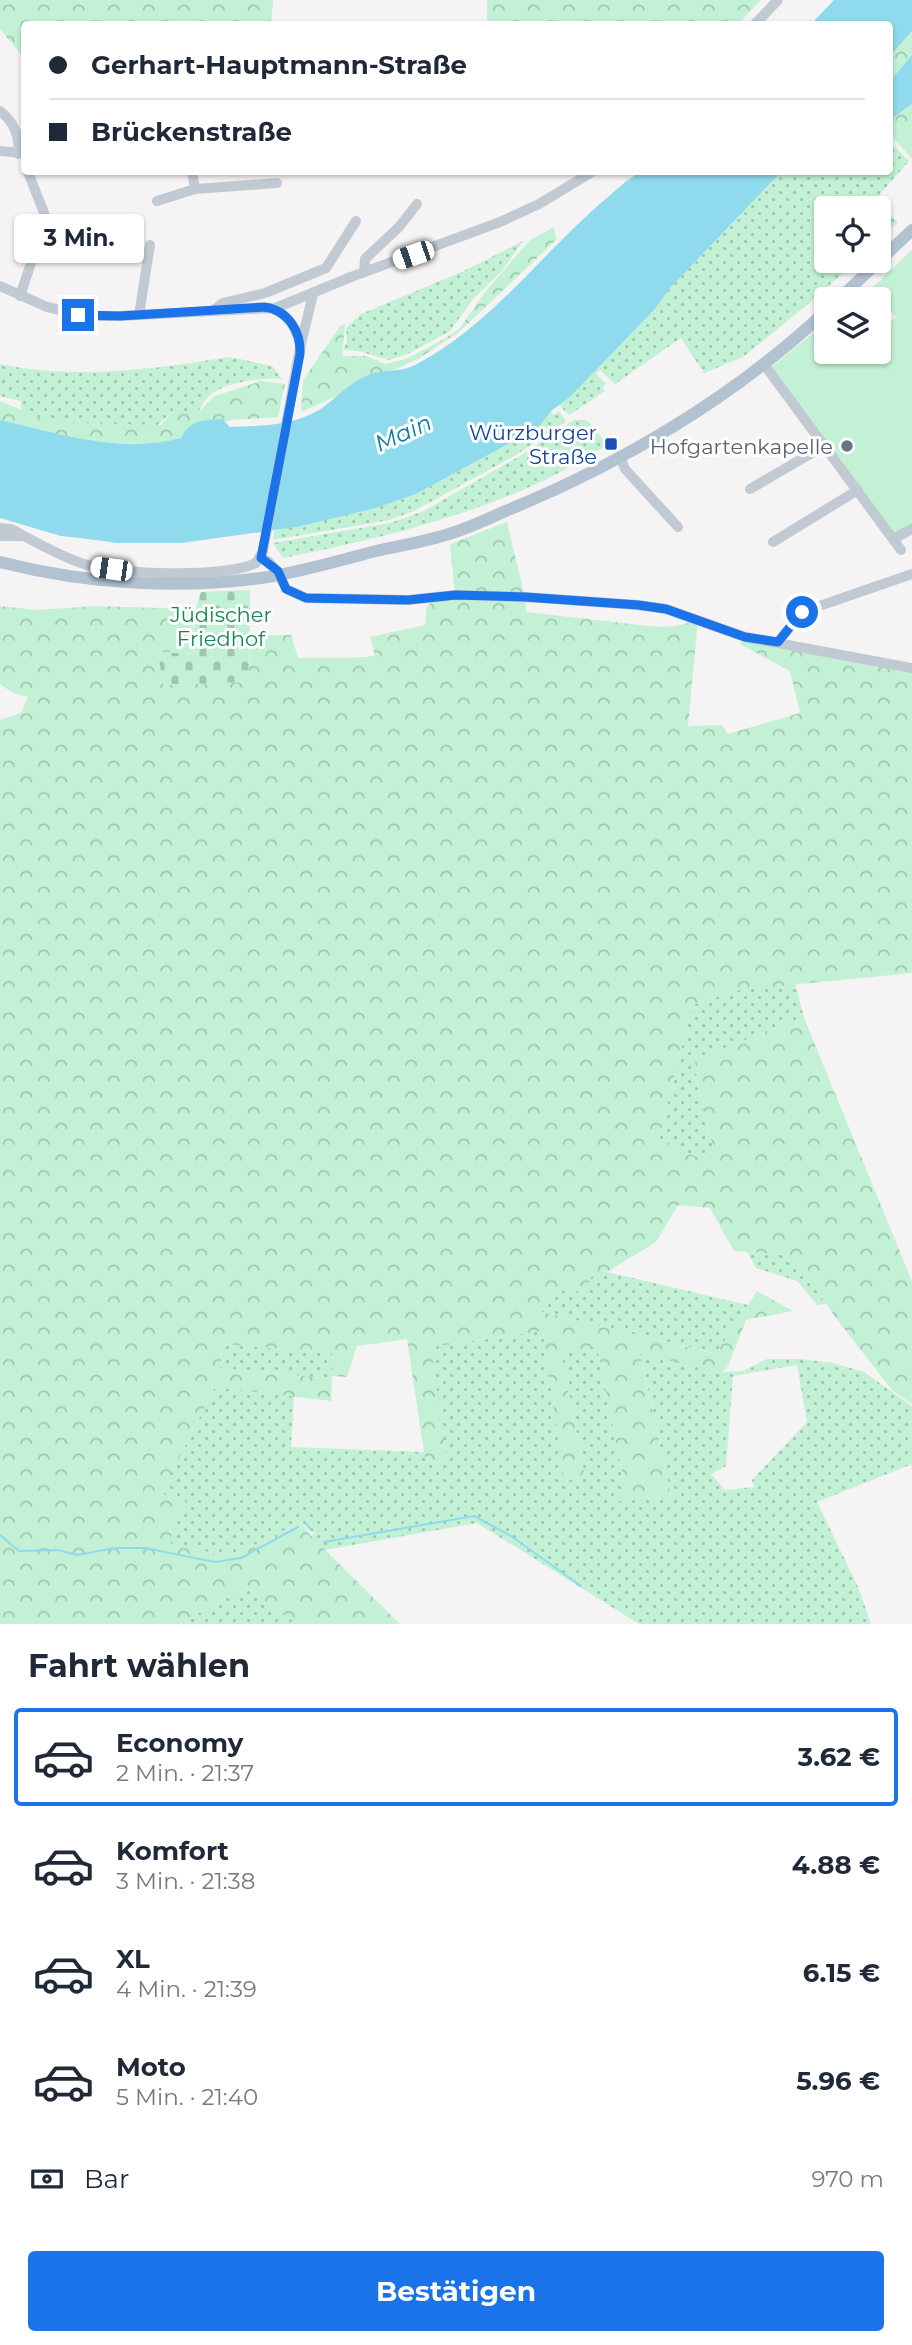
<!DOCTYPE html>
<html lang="de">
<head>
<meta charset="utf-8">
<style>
	body { margin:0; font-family:Montserrat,sans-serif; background:#f2f2f3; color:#1f2937; height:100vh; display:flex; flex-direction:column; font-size:26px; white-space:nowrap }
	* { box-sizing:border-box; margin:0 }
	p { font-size:23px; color:#747a83 }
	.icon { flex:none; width:38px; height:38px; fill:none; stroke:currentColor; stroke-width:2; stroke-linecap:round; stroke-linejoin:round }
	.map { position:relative; height:1624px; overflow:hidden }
	.side { display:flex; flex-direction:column; background:#fff; flex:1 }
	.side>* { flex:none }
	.top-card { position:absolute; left:21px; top:21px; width:872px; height:154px; border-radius:7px; box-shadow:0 2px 5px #0004; display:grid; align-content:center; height:154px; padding:0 28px; background:#fff }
	.tools { position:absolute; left:814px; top:196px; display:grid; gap:14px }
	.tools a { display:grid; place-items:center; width:77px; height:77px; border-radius:7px; background:#fff; box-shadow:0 2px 5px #0004; font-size:35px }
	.end { position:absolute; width:32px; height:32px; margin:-16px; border:9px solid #1a73e8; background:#fff; box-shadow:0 0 0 4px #fff }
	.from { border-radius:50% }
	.bubble { position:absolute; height:49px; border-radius:7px; background:#fff; box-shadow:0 2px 5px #0004; font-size:23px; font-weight:700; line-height:49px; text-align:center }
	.car { position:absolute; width:21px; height:42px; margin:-21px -10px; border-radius:9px; box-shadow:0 0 5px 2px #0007; background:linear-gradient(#fff 24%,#345 0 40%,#fff 0 76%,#345 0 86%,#fff 0) }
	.top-card b { display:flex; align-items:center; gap:24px; height:66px; font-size:26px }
	.top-card b+b { border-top:2px solid #e0e1e3 }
	.top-card i { width:18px; height:18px; background:#1f2937 }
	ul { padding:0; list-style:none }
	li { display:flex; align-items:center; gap:21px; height:98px; margin:0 14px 10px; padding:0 14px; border:4px solid transparent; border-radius:7px }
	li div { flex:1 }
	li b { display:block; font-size:26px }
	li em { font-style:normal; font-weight:700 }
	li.active { border-color:#1a73e8 }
	li>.icon { width:63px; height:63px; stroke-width:1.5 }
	h2 { padding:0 28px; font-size:32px; line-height:84px }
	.pay { display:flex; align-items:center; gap:18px; height:77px; padding:0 28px; font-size:26px }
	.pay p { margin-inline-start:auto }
	.cta { display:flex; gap:14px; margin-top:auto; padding:14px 28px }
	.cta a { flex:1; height:80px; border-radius:7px; background:#1a73e8; color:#fff; font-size:28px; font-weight:700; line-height:80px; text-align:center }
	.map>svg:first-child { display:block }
</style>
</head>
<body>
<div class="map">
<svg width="912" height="1624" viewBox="0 0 912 1624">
	<defs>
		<pattern id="grass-dots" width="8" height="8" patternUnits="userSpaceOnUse" patternTransform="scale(1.75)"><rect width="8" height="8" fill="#c3f1d5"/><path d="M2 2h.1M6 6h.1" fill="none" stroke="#a0c6b0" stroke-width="1.8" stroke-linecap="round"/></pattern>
		<pattern id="forest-crowns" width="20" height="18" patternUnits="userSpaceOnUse" patternTransform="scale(1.75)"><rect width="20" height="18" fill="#c3f1d5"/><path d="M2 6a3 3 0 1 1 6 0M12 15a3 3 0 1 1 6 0" fill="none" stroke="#a0c6b0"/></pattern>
		<pattern id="cemetery-stones" width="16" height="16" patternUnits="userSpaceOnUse" patternTransform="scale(1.75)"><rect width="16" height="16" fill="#c3f1d5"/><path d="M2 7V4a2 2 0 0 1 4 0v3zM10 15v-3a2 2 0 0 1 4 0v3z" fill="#a0c6b0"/></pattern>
	</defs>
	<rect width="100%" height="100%" fill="#f5f3f3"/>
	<path fill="url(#grass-dots)" fill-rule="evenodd" d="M 889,141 L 909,161 L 874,201 L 898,222 L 879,241 L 878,208 L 826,208 L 826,261 L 857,261 L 808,304 L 743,357 L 704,373 L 681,338 L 615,384 L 600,370 L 596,374 L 606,384 L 602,388 L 605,391 L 569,415 L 559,405 L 570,397 L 654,310 L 671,287 L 781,172 L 889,172 Z
		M 523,241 L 502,271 L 473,299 L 450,331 L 410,353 L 389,360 L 358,351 L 343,350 L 347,341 L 346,328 L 361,314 L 464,271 Z
		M 230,357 L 272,366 L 282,379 C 261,378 226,381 209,396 C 204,401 200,409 196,415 L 172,412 L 153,429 L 130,434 L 33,419 L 21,410 L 21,401 L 0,396 L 0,364 C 75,380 155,369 230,357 Z
		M 551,411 L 554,415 L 559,411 L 566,421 L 516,455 L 414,511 L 389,520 L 273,540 L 274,531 L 376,508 L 416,494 L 530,433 Z
		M 574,420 L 587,420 L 608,445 C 584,458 561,473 536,484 C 457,520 368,541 283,558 L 273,543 L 390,523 L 424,511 L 518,457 Z
		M 795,983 L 804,1018 L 695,1059 L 698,1089 L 713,1148 L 704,1162 L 659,1138 L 692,1005 L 739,990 Z
		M 747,1252 L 791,1255 L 826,1304 L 817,1305 L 797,1281 L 756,1268 Z
		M 595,1271 L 607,1272 L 748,1305 L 717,1354 L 541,1312 L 552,1290 Z
		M 543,1331 L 565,1481 L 585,1477 L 561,1353 L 597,1346 L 626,1492 L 614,1502 L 671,1496 L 640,1353 L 722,1372 L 743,1371 L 767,1359 L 800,1359 L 833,1363 L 864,1372 L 912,1406 L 912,1464 L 817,1502 L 859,1589 L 871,1624 L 639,1624 L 477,1523 L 325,1550 L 311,1536 L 317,1532 L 312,1533 L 301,1522 L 230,1557 L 168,1543 L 161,1493 L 215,1387 L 294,1396 L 291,1447 L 424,1452 L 425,1459 L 447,1465 L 430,1347 ZM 797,1365 L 807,1422 L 752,1480 L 754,1487 L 725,1490 L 711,1474 L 726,1466 L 733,1376 Z
		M 223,1344 L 333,1353 L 332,1379 L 220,1368 Z
		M 245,1588 L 298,1624 L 179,1624 Z"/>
	<path fill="url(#forest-crowns)" d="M 0,0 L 273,0 L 271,24 L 24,24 L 24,58 L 0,29 Z
		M 487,0 L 761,0 L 738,24 L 487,24 Z
		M 912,31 L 912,55 L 889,82 L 889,57 Z
		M 912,104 L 912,124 L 902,126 L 889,138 L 889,121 Z
		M 554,227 L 556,240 L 459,332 L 418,359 L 301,412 L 303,380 L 341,325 L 345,324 L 342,356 L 366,356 L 386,364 L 408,358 L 446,338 L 460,328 L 485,292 L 529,241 Z
		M 261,381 L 285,384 L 278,417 L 231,420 L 174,440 L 151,444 L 90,442 L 0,422 L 0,401 L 50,422 L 161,425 L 172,412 L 198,412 L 215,396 Z
		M 507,522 L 525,597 L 526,612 L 658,627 L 676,626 L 698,620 L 688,726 L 722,725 L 728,734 L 800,713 L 790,671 L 740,644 L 745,637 L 912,668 L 912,973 L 739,990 L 692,1005 L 659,1138 L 704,1161 L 713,1147 L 698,1089 L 695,1059 L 804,1018 L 912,1281 L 912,1404 L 892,1390 L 839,1322 L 791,1255 L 734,1251 L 710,1208 L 678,1205 L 656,1242 L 607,1272 L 595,1271 L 583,1292 L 552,1290 L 542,1312 L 716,1354 L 757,1291 L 793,1311 L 746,1320 L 728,1366 L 722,1372 L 640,1354 L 671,1496 L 613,1502 L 626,1492 L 597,1346 L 561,1353 L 585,1477 L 564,1481 L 543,1331 L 431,1347 L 447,1465 L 425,1459 L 407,1339 L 357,1346 L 347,1377 L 332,1376 L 332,1353 L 223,1344 L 220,1368 L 332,1379 L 331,1401 L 215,1387 L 161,1493 L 186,1502 L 168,1543 L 230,1557 L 301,1522 L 311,1536 L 400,1624 L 298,1624 L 245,1588 L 179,1624 L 0,1624 L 0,720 L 21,713 L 28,697 L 13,693 L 0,684 L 0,606 L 37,610 L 94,606 L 194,609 L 193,631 L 196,654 L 159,652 L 163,685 L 249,682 L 250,635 L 291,635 L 298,658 C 324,657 349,659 375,656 L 370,637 L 425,625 L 427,606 L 441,596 L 455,595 L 450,544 Z"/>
	<path fill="url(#cemetery-stones)" d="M 250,590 L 249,682 L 163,685 L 158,652 L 196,654 C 193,631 192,614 201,592 Z"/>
	<path fill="#c3f1d5" d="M 912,118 L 912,159 L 891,135 Z
		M 912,250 L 912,529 L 893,539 L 770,368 L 826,323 L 826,352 L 878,352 L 879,331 L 896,317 L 870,290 Z"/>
	<path fill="#90daee" d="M 834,0 L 912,0 L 912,31 L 889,57 L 889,24 L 811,24 Z
		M 912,55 L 912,104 L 889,121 L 889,82 Z
		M 640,172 L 781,172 L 671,287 L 654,310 L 570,397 L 551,411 L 538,428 L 416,494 L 376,508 L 296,527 L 182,543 L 117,543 L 88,539 L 61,536 L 0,518 L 0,420 C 59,434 121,454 181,438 C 190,420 203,420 222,419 L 230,427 C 260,426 292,426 319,410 C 335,400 347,384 366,376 C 381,368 399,374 417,364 C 490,325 541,255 602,202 C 614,192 626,180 640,172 Z"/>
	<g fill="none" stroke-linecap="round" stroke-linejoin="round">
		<path stroke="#90daee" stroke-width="2" d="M 307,1524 L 311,1530
			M 0,1535 L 19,1551 L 58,1550 L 77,1555 L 116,1548 L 145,1548 L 215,1562 L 241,1558 L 298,1527
			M 324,1542 L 474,1516 L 511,1536 L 581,1586"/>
		<path stroke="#c1cad2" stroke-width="10" d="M 755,24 L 778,0
			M 0,111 C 13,121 21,137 18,154
			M 0,151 L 24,153
			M 192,172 L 195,189
			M 157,201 L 195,189 L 277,183
			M 46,218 L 107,236
			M 364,272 L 365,259 L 399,227 L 417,204
			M 0,286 L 47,307 L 88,316 L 120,316 L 271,308 C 288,315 296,327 300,344
			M 20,296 L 46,218 L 28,172
			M 273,309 L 351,277 L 500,222 L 539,204 L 592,172
			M 214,310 L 223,303 L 265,293 L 326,268 L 356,221
			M 139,315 L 150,245
			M 763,363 L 901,550
			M 620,456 L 625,469 L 678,527
			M 750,489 L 824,446
			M 0,528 L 11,529 C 34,541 59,556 84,564 C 117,575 227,578 256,563 L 263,551 L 300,348 L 313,294
			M 0,536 L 20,536
			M 893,539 L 912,529
			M 773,542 L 858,490
			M 261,558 L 268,561 L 277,571 L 286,589 L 306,598 L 408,600 L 455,595 L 525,597 L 638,605 L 666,609 L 745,637 L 912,668
			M 778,642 L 802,612 L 912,574"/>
		<path stroke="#b3c2d1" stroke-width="12" d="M 839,299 L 912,230
			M 0,562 C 87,584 180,590 268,577 C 303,571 338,561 372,552 C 397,546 424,542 449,534 C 468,528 486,520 503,512 C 620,465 734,397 826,311"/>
	</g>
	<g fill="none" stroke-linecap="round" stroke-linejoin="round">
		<path stroke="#1a73e8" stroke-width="9" d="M 78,315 L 120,316 L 264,307 C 288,310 301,331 300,354 L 261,558 L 278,571 L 286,589 L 306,598 L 408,600 L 456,595 L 525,597 L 638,605 L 666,609 L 745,637 L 778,642 L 802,612"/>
	</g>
	<rect fill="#1a4fb4" stroke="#fff" stroke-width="2.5" x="604" y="437" width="14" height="14" rx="3.5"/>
	<circle fill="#6b7280" stroke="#fff" stroke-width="2.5" cx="847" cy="446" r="7"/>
	<g text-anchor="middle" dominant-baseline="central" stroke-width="6" stroke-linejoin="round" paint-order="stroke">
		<g font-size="21" fill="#164399" stroke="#fff" text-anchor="end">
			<text x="597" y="432">Würzburger<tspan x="597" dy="24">Straße</tspan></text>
		</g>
		<g font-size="21" fill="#5b616d" stroke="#fff" text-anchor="end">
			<text x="833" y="446">Hofgartenkapelle</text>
		</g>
		<g font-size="21" fill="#17864f" stroke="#fff">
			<text x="221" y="614">Jüdischer<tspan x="221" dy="24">Friedhof</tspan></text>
		</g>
		<g font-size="23" font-style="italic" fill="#0c7c9b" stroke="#fff">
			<text transform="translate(403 433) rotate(-24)">Main</text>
		</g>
	</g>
</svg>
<div class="tools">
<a><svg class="icon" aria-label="locate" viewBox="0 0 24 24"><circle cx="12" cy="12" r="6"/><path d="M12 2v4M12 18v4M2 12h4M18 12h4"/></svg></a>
<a><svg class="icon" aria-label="layers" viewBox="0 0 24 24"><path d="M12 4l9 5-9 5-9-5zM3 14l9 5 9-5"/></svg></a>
</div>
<i class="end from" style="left:802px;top:612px"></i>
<i class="end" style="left:78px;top:315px"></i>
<div class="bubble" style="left:14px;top:214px;width:130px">3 Min.</div>
<i class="car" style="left:413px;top:255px;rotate:251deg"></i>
<i class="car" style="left:111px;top:569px;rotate:278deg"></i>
<div class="top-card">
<b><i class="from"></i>Gerhart-Hauptmann-Straße</b>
<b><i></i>Brückenstraße</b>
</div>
</div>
<section class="side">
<h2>Fahrt wählen</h2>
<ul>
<li class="active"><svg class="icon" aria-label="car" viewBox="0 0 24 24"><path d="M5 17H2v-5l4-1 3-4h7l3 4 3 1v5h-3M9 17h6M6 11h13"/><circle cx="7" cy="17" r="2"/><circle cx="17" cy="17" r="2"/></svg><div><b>Economy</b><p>2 Min. · 21:37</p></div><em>3.62 €</em></li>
<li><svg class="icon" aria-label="car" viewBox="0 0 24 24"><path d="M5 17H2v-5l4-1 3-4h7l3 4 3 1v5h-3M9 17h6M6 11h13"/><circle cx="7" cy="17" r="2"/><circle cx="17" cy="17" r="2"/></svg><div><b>Komfort</b><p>3 Min. · 21:38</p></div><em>4.88 €</em></li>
<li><svg class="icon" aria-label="car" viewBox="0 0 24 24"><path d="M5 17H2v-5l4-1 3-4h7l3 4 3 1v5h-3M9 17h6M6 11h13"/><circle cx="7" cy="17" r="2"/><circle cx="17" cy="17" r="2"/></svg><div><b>XL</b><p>4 Min. · 21:39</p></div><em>6.15 €</em></li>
<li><svg class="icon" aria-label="car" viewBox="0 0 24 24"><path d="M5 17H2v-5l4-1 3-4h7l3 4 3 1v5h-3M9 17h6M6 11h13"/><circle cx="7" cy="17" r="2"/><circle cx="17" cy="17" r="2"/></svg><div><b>Moto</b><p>5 Min. · 21:40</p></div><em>5.96 €</em></li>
</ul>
<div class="pay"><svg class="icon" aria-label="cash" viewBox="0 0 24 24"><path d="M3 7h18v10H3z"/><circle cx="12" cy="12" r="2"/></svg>Bar<p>970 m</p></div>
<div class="cta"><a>Bestätigen</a></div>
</section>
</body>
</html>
